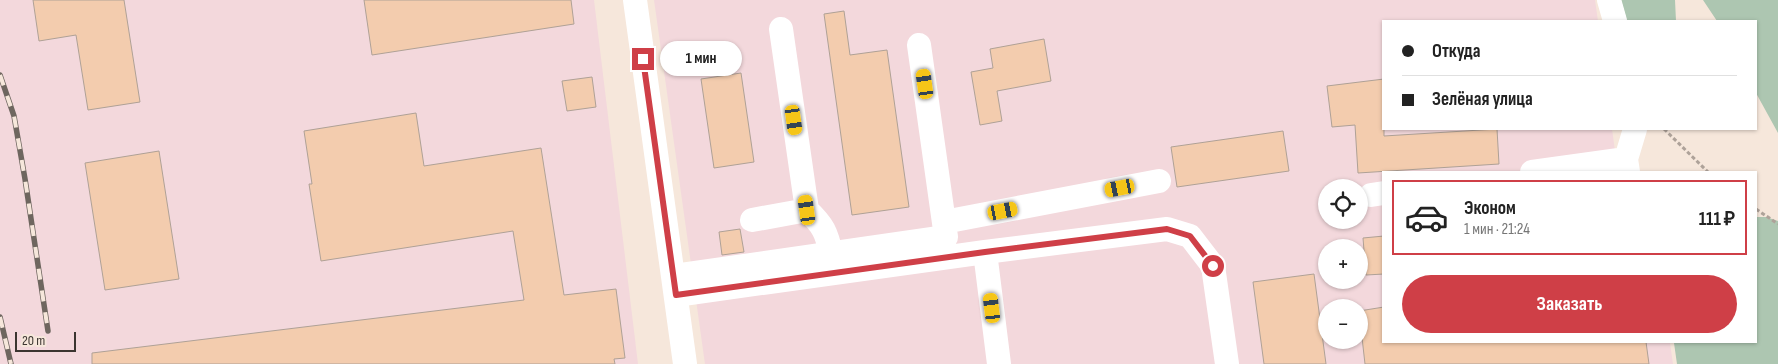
<!DOCTYPE html>
<html lang="ru">
<head>
<meta charset="utf-8">
<style>
	body { margin:0; font-family:"Sofia Sans Condensed",sans-serif; background:#f2f2f2; color:#222; height:100vh; display:flex; flex-direction:column; font-size:19px; white-space:nowrap }
	* { box-sizing:border-box; margin:0 }
	p { font-size:16px; color:#767676 }
	.icon { flex:none; width:28px; height:28px; fill:none; stroke:currentColor; stroke-width:2; stroke-linecap:round; stroke-linejoin:round }
	.map { position:relative; flex:1; overflow:hidden }
	.sheet { position:absolute; left:1382px; top:171px; width:375px; height:172px; display:flex; flex-direction:column; background:#fff; border-radius:0px; box-shadow:0 1px 4px #0004 }
	.sheet>* { flex:none }
	.top-card { position:absolute; left:1382px; top:20px; width:375px; height:110px; border-radius:0px; box-shadow:0 1px 4px #0004; display:grid; align-content:center; height:110px; padding:0 20px; background:#fff }
	.tools { position:absolute; left:1318px; top:179px; display:grid; gap:10px }
	.tools a { display:grid; place-items:center; width:50px; height:50px; border-radius:50%; background:#fff; box-shadow:0 1px 4px #0004; font-size:25px }
	.scale { position:absolute; left:15px; bottom:12px; width:61px; box-sizing:border-box; padding-left:5px; border:2px solid #3b3530; border-top:0; font-size:14px; line-height:18px; white-space:nowrap; color:#3b3530; -webkit-text-stroke:4px #f6e7db; paint-order:stroke }
	.end { position:absolute; width:22px; height:22px; margin:-11px; border:6px solid #cf3f47; background:#fff; box-shadow:0 0 0 2px #fff }
	.from { border-radius:50% }
	.bubble { position:absolute; height:35px; border-radius:18px; background:#fff; box-shadow:0 1px 4px #0004; font-size:16px; font-weight:700; line-height:35px; text-align:center }
	.car { position:absolute; width:15px; height:30px; margin:-15px -8px; border-radius:6px; box-shadow:0 0 4px 1px #0007; background:linear-gradient(#f5c518 24%,#345 0 40%,#f5c518 0 76%,#345 0 86%,#f5c518 0) }
	.top-card b { display:flex; align-items:center; gap:18px; height:48px; font-size:19px }
	.top-card b+b { border-top:1px solid #e0e0e0 }
	.top-card i { width:12px; height:12px; background:#222 }
	ul { padding:9px 0 0; list-style:none }
	li { display:flex; align-items:center; gap:15px; height:75px; margin:0 10px 8px; padding:0 10px; border:2px solid #e0e0e0; border-radius:0px }
	li div { flex:1 }
	li b { display:block; font-size:19px }
	li em { font-style:normal; font-weight:700 }
	li.on { border-color:#cf3f47 }
	li>.icon { width:45px; height:45px; stroke-width:1.5 }
	.cta { display:flex; gap:10px; margin-top:auto; padding:10px 20px }
	.cta a { flex:1; height:58px; border-radius:30px; background:#cf3f47; color:#fff; font-size:20px; font-weight:700; line-height:58px; text-align:center }
	.map>svg:first-child { display:block }
</style>
</head>
<body>
<div class="map">
<svg width="1778" height="364" viewBox="0 0 1778 364">
	<rect width="100%" height="100%" fill="#f6e7db"/>
	<path fill="#f3d8dc" fill-rule="evenodd" d="M 0,0 L 594,0 L 638,364 L 0,364 Z
		M 654,0 L 1595,0 L 1598,21 L 1384,21 L 1384,129 L 1612,129 L 1618,172 L 1384,172 L 1384,342 L 1670,343 L 1673,364 L 705,364 ZM 1326,188 L 1359,188 L 1359,220 L 1326,220 ZM 1326,248 L 1359,248 L 1359,280 L 1326,280 ZM 1326,308 L 1359,308 L 1359,340 L 1326,340 Z"/>
	<path fill="#adc6b1" d="M 1621,0 L 1675,0 L 1676,21 L 1627,21 Z
		M 1703,0 L 1778,0 L 1778,133 L 1756,93 L 1756,21 L 1717,21 Z
		M 1756,217 L 1766,217 L 1778,221 L 1778,364 L 1677,364 L 1674,343 L 1756,342 Z"/>
	<path fill="#f3ccae" stroke="#afa196" d="M 33,0 L 124,0 L 140,102 L 88,110 L 76,35 L 39,41 Z
		M 364,0 L 571,0 L 574,24 L 372,55 Z
		M 844,11 L 850,55 L 887,50 L 909,207 L 852,215 L 824,14 Z
		M 1044,39 L 1051,81 L 997,91 L 1002,121 L 980,125 L 971,72 L 993,68 L 990,49 Z
		M 741,73 L 754,162 L 714,168 L 701,79 Z
		M 592,77 L 596,107 L 567,111 L 562,81 Z
		M 1384,79 L 1384,136 L 1497,129 L 1499,164 L 1358,173 L 1355,125 L 1332,127 L 1327,86 Z
		M 416,113 L 424,166 L 541,148 L 564,295 L 616,289 L 625,358 L 614,359 L 615,364 L 92,364 L 92,353 L 524,300 L 513,231 L 321,261 L 309,184 L 312,184 L 304,131 Z
		M 1283,131 L 1289,171 L 1177,187 L 1171,147 Z
		M 159,151 L 179,279 L 105,290 L 85,163 Z
		M 740,229 L 744,252 L 722,255 L 719,232 Z
		M 1384,236 L 1384,274 L 1366,275 L 1363,238 Z
		M 1314,274 L 1326,364 L 1264,364 L 1253,282 Z
		M 1384,307 L 1384,342 L 1646,342 L 1649,364 L 1365,364 L 1359,311 Z"/>
	<g fill="none" stroke-linecap="round" stroke-linejoin="round">
		<path stroke="#aea299" stroke-width="3" stroke-dasharray="4 2.5" stroke-linecap="butt" d="M 1664,129 L 1708,172
			M 1756,209 L 1778,224"/>
		<path stroke="#fff" stroke-width="24" d="M 635,0 L 685,364
			M 1609,0 L 1615,21
			M 1532,172 L 1626,159
			M 1628,172 L 1626,159 L 1635,129
			M 1371,195 L 1384,193
			M 807,210 C 823,225 827,233 831,254
			M 752,220 L 807,210 L 781,29
			M 944,222 L 1159,181
			M 985,252 L 1167,229 L 1190,236 L 1213,266 L 1227,364
			M 674,276 L 946,237 L 919,45
			M 676,295 L 985,252 L 999,364"/>
		<g stroke="#6e665f" stroke-width="5.5">
			<path id="rail" d="M 0,75 L 14,116 L 25,179 L 48,331
				M 0,317 L 11,364"/>
		</g>
		<use href="#rail" stroke="#f6e7db" stroke-width="4" stroke-dasharray="11" stroke-linecap="butt"/>
	</g>
	<g fill="none" stroke-linecap="round" stroke-linejoin="round">
		<path stroke="#cf3f47" stroke-width="6" d="M 643,59 L 676,295 L 985,252 L 1167,229 L 1190,236 L 1213,266"/>
	</g>
</svg>
<div class="tools">
<a><svg class="icon" aria-label="locate" viewBox="0 0 24 24"><circle cx="12" cy="12" r="6"/><path d="M12 2v4M12 18v4M2 12h4M18 12h4"/></svg></a>
<a>+</a>
<a>−</a>
</div>
<div class="scale">20 m</div>
<i class="end from" style="left:1213px;top:266px"></i>
<i class="end" style="left:643px;top:59px"></i>
<div class="bubble" style="left:660px;top:41px;width:82px">1 мин</div>
<i class="car" style="left:925px;top:84px;rotate:352deg"></i>
<i class="car" style="left:794px;top:120px;rotate:172deg"></i>
<i class="car" style="left:1120px;top:188px;rotate:259deg"></i>
<i class="car" style="left:807px;top:210px;rotate:352deg"></i>
<i class="car" style="left:1003px;top:211px;rotate:79deg"></i>
<i class="car" style="left:992px;top:308px;rotate:353deg"></i>
<div class="top-card">
<b><i class="from"></i>Откуда</b>
<b><i></i>Зелёная улица</b>
</div>
<section class="sheet">
<ul>
<li class="on"><svg class="icon" aria-label="car" viewBox="0 0 24 24"><path d="M5 17H2v-5l4-1 3-4h7l3 4 3 1v5h-3M9 17h6M6 11h13"/><circle cx="7" cy="17" r="2"/><circle cx="17" cy="17" r="2"/></svg><div><b>Эконом</b><p>1 мин · 21:24</p></div><em>111 ₽</em></li>
</ul>
<div class="cta"><a>Заказать</a></div>
</section>
</div>
</body>
</html>
